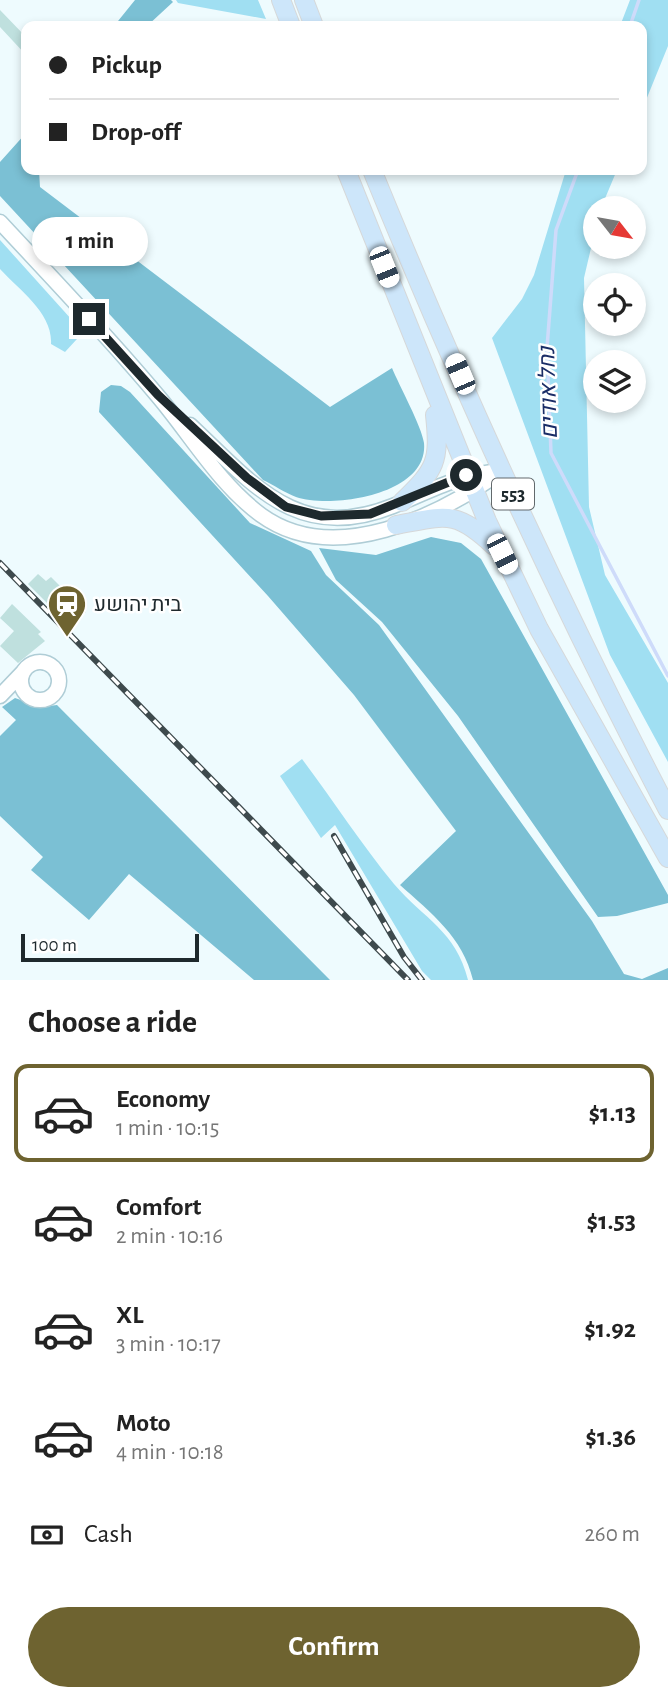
<!DOCTYPE html>
<html lang="en">
<head>
<meta charset="utf-8">
<style>
	body { margin:0; font-family:"Alegreya Sans",Heebo,sans-serif; background:#f2f2f2; color:#222; height:100vh; display:flex; flex-direction:column; font-size:26px; white-space:nowrap }
	* { box-sizing:border-box; margin:0 }
	p { font-size:23px; color:#767676 }
	.icon { flex:none; width:38px; height:38px; fill:none; stroke:currentColor; stroke-width:2; stroke-linecap:round; stroke-linejoin:round }
	.map { position:relative; height:980px; overflow:hidden }
	.drawer { display:flex; flex-direction:column; background:#fff; flex:1 }
	.drawer>* { flex:none }
	.top-card { position:absolute; left:21px; top:21px; width:626px; height:154px; border-radius:14px; box-shadow:0 4px 10px #0003; display:grid; align-content:center; height:154px; padding:0 28px; background:#fff }
	.needle { width:46px; rotate:121deg }
	.fabs { position:absolute; left:583px; top:196px; display:grid; gap:14px }
	.fabs a { display:grid; place-items:center; width:63px; height:63px; border-radius:50%; background:#fff; box-shadow:0 4px 10px #0003; font-size:35px }
	.scale { position:absolute; left:21px; bottom:18px; width:178px; box-sizing:border-box; padding-left:7px; border:4px solid #1e292d; border-top:0; font-size:19px; line-height:24px; white-space:nowrap; color:#1e292d; -webkit-text-stroke:5px #fff; paint-order:stroke }
	.end { position:absolute; width:32px; height:32px; margin:-16px; border:9px solid #1e292d; background:#fff; box-shadow:0 0 0 4px #fff }
	.from { border-radius:50% }
	.bubble { position:absolute; height:49px; border-radius:24px; background:#fff; box-shadow:0 4px 10px #0003; font-size:23px; font-weight:700; line-height:49px; text-align:center }
	.car { position:absolute; width:21px; height:42px; margin:-21px -10px; border-radius:9px; box-shadow:0 0 5px 2px #0007; background:linear-gradient(#fff 24%,#345 0 40%,#fff 0 76%,#345 0 86%,#fff 0) }
	.top-card b { display:flex; align-items:center; gap:24px; height:66px; font-size:26px }
	.top-card b+b { border-top:2px solid #e0e0e0 }
	.top-card i { width:18px; height:18px; background:#222 }
	ul { padding:0; list-style:none }
	li { display:flex; align-items:center; gap:21px; height:98px; margin:0 14px 10px; padding:0 14px; border:4px solid transparent; border-radius:14px }
	li div { flex:1 }
	li b { display:block; font-size:26px }
	li em { font-style:normal; font-weight:700 }
	li.selected { border-color:#6e6330 }
	li>.icon { width:63px; height:63px; stroke-width:1.5 }
	h2 { padding:0 28px; font-size:32px; line-height:84px }
	.pay { display:flex; align-items:center; gap:18px; height:77px; padding:0 28px; font-size:26px }
	.pay p { margin-inline-start:auto }
	.primary-button { display:flex; gap:14px; margin-top:auto; padding:14px 28px }
	.primary-button a { flex:1; height:80px; border-radius:42px; background:#6e6330; color:#fff; font-size:28px; font-weight:700; line-height:80px; text-align:center }
	.map>svg:first-child { display:block }
</style>
</head>
<body>
<div class="map">
<svg width="668" height="980" viewBox="0 0 668 980">
	<rect width="100%" height="100%" fill="#eefbfe"/>
	<path fill="#a0dff2" d="M 176,0 L 258,0 L 266,19 L 178,3 Z
		M 630,0 L 668,0 L 668,46 L 642,110 L 642,26 L 620,26 Z
		M 566,170 L 617,170 L 601,208 L 595,208 L 595,231 L 584,278 L 589,507 L 605,575 L 668,683 L 668,762 L 610,655 L 492,338 L 522,299 L 534,275 Z
		M 0,240 L 72,320 L 77,339 L 65,352 L 51,344 C 53,313 19,290 0,269 Z
		M 302,759 C 333,800 361,844 394,884 C 424,919 456,931 468,980 L 431,980 L 422,971 L 335,825 L 321,838 L 280,776 Z"/>
	<path fill="#7bc0d4" d="M 135,0 L 171,0 L 173,2 L 147,26 L 114,26 Z
		M 26,133 L 26,170 L 39,170 L 40,187 L 330,407 L 392,368 C 399,385 422,427 424,443 C 429,495 332,509 296,497 C 285,493 274,485 263,480 L 0,196 L 0,162 Z
		M 111,385 L 121,386 L 130,392 L 250,523 L 311,551 L 326,575 L 379,625 L 592,921 L 624,974 L 642,979 L 668,968 L 668,980 L 473,980 C 463,937 431,913 400,885 L 456,831 L 354,695 L 268,596 L 99,412 L 101,392 Z
		M 431,537 L 461,543 L 481,559 L 668,895 L 668,903 L 617,916 L 598,917 L 458,716 L 382,622 L 336,580 L 319,548 L 376,555 Z
		M 15,698 L 41,707 L 57,705 L 330,980 L 254,980 L 129,874 L 89,920 L 31,870 L 43,857 L 0,816 L 0,736 L 16,720 L 2,707 Z"/>
	<g fill="none" stroke-linecap="round" stroke-linejoin="round">
		<path stroke="#cedbfa" stroke-width="3.5" d="M 630,26 L 639,0
			M 578,170 L 556,230 L 547,348 L 551,453 L 668,676"/>
	</g>
	<path fill="#bfe0de" d="M 0,10 L 26,37 L 26,55 L 0,27 Z
		M 38,574 L 46,581 L 51,577 L 86,612 L 71,627 L 28,584 Z
		M 12,604 L 41,632 L 38,634 L 45,641 L 18,663 L 0,646 L 14,631 L 0,618 Z"/>
	<g fill="none" stroke-linecap="round" stroke-linejoin="round">
		<g stroke="#afcdd6" stroke-width="17">
			<path id="minor" d="M 0,222 C 53,279 107,335 157,395 C 191,435 218,483 261,515 C 334,568 439,516 502,471
				M 190,425 C 253,484 298,544 393,506 C 432,490 458,475 500,471
				M21 681a19 19 0 1 1 38 0a19 19 0 1 1-38 0Z
				M 0,696 L 24,671"/>
		</g>
		<g stroke="#d6d8d9" stroke-width="20">
			<path id="major" d="M 281,0 L 291,26
				M 304,0 L 314,26
				M 346,170 L 487,521 L 539,629 L 668,858
				M 372,170 C 461,388 559,602 668,810
				M 402,502 C 436,469 440,462 435,415
				M 396,525 C 446,516 455,509 494,546"/>
		</g>
		<use href="#minor" stroke="#fff" stroke-width="14"/>
		<use href="#major" stroke="#cde6fa" stroke-width="18"/>
		<g stroke="#3e4a4d" stroke-width="6">
			<path id="rail" d="M 0,563 L 408,980
				M 334,836 L 404,957 L 422,980"/>
		</g>
		<use href="#rail" stroke="#fff" stroke-width="3.5" stroke-dasharray="10" stroke-linecap="butt"/>
	</g>
	<g fill="none" stroke-linecap="round" stroke-linejoin="round">
		<path stroke="#1e292d" stroke-width="9" d="M 89,319 L 158,395 L 247,478 L 286,507 L 321,516 L 370,514 L 466,475"/>
	</g>
	<defs>
		<g id="station-pin" transform="scale(2.0125)"><path d="M0 17L-7.5 6A9.5 9.5 0 1 1 7.5 6Z" fill="#6e6330" stroke="#fff"/><path d="M-3-6H3Q5-6 5-4V2Q5 4 3 4L4.5 6H3L1.5 4h-3L-3 6H-4.5L-3 4Q-5 4-5 2V-4Q-5-6-3-6ZM-3.5-4v3h7v-3ZM-3.5 1v1.5H-2V1ZM2 1v1.5H3.5V1Z" fill="#fff"/></g>
	</defs>
	<g fill-rule="evenodd">
		<use href="#station-pin" x="67" y="604"/>
	</g>
	<g text-anchor="middle" dominant-baseline="central" stroke-width="5" stroke-linejoin="round" paint-order="stroke">
		<rect fill="#fff" stroke="#62696c" stroke-width="2" x="492" y="478.5" width="42" height="31" rx="5"/>
		<g font-size="19" font-weight="bold" fill="#1e292d">
			<text x="513" y="494">553</text>
		</g>
		<g font-size="21" fill="#1e292d" stroke="#fff" text-anchor="start">
			<text x="94" y="604">בית יהושע</text>
		</g>
		<g font-size="23" font-style="italic" fill="#1a2d67" stroke="#fff">
			<text transform="translate(549 393) rotate(-92)">נחל אודים</text>
		</g>
	</g>
</svg>
<div class="fabs">
<a><svg class="needle" viewBox="-14 -14 28 28"><path d="M0-13l5 13h-10z" fill="#e53935"/><path d="M0 13l5-13h-10z" fill="#767676"/></svg></a>
<a><svg class="icon" aria-label="locate" viewBox="0 0 24 24"><circle cx="12" cy="12" r="6"/><path d="M12 2v4M12 18v4M2 12h4M18 12h4"/></svg></a>
<a><svg class="icon" aria-label="layers" viewBox="0 0 24 24"><path d="M12 4l9 5-9 5-9-5zM3 14l9 5 9-5"/></svg></a>
</div>
<div class="scale">100 m</div>
<i class="end from" style="left:466px;top:475px"></i>
<i class="end" style="left:89px;top:319px"></i>
<div class="bubble" style="left:32px;top:217px;width:116px">1 min</div>
<i class="car" style="left:384px;top:267px;rotate:158deg"></i>
<i class="car" style="left:460px;top:374px;rotate:337deg"></i>
<i class="car" style="left:502px;top:554px;rotate:154deg"></i>
<div class="top-card">
<b><i class="from"></i>Pickup</b>
<b><i></i>Drop-off</b>
</div>
</div>
<section class="drawer">
<h2>Choose a ride</h2>
<ul>
<li class="selected"><svg class="icon" aria-label="car" viewBox="0 0 24 24"><path d="M5 17H2v-5l4-1 3-4h7l3 4 3 1v5h-3M9 17h6M6 11h13"/><circle cx="7" cy="17" r="2"/><circle cx="17" cy="17" r="2"/></svg><div><b>Economy</b><p>1 min · 10:15</p></div><em>$1.13</em></li>
<li><svg class="icon" aria-label="car" viewBox="0 0 24 24"><path d="M5 17H2v-5l4-1 3-4h7l3 4 3 1v5h-3M9 17h6M6 11h13"/><circle cx="7" cy="17" r="2"/><circle cx="17" cy="17" r="2"/></svg><div><b>Comfort</b><p>2 min · 10:16</p></div><em>$1.53</em></li>
<li><svg class="icon" aria-label="car" viewBox="0 0 24 24"><path d="M5 17H2v-5l4-1 3-4h7l3 4 3 1v5h-3M9 17h6M6 11h13"/><circle cx="7" cy="17" r="2"/><circle cx="17" cy="17" r="2"/></svg><div><b>XL</b><p>3 min · 10:17</p></div><em>$1.92</em></li>
<li><svg class="icon" aria-label="car" viewBox="0 0 24 24"><path d="M5 17H2v-5l4-1 3-4h7l3 4 3 1v5h-3M9 17h6M6 11h13"/><circle cx="7" cy="17" r="2"/><circle cx="17" cy="17" r="2"/></svg><div><b>Moto</b><p>4 min · 10:18</p></div><em>$1.36</em></li>
</ul>
<div class="pay"><svg class="icon" aria-label="cash" viewBox="0 0 24 24"><path d="M3 7h18v10H3z"/><circle cx="12" cy="12" r="2"/></svg>Cash<p>260 m</p></div>
<div class="primary-button"><a>Confirm</a></div>
</section>
</body>
</html>
